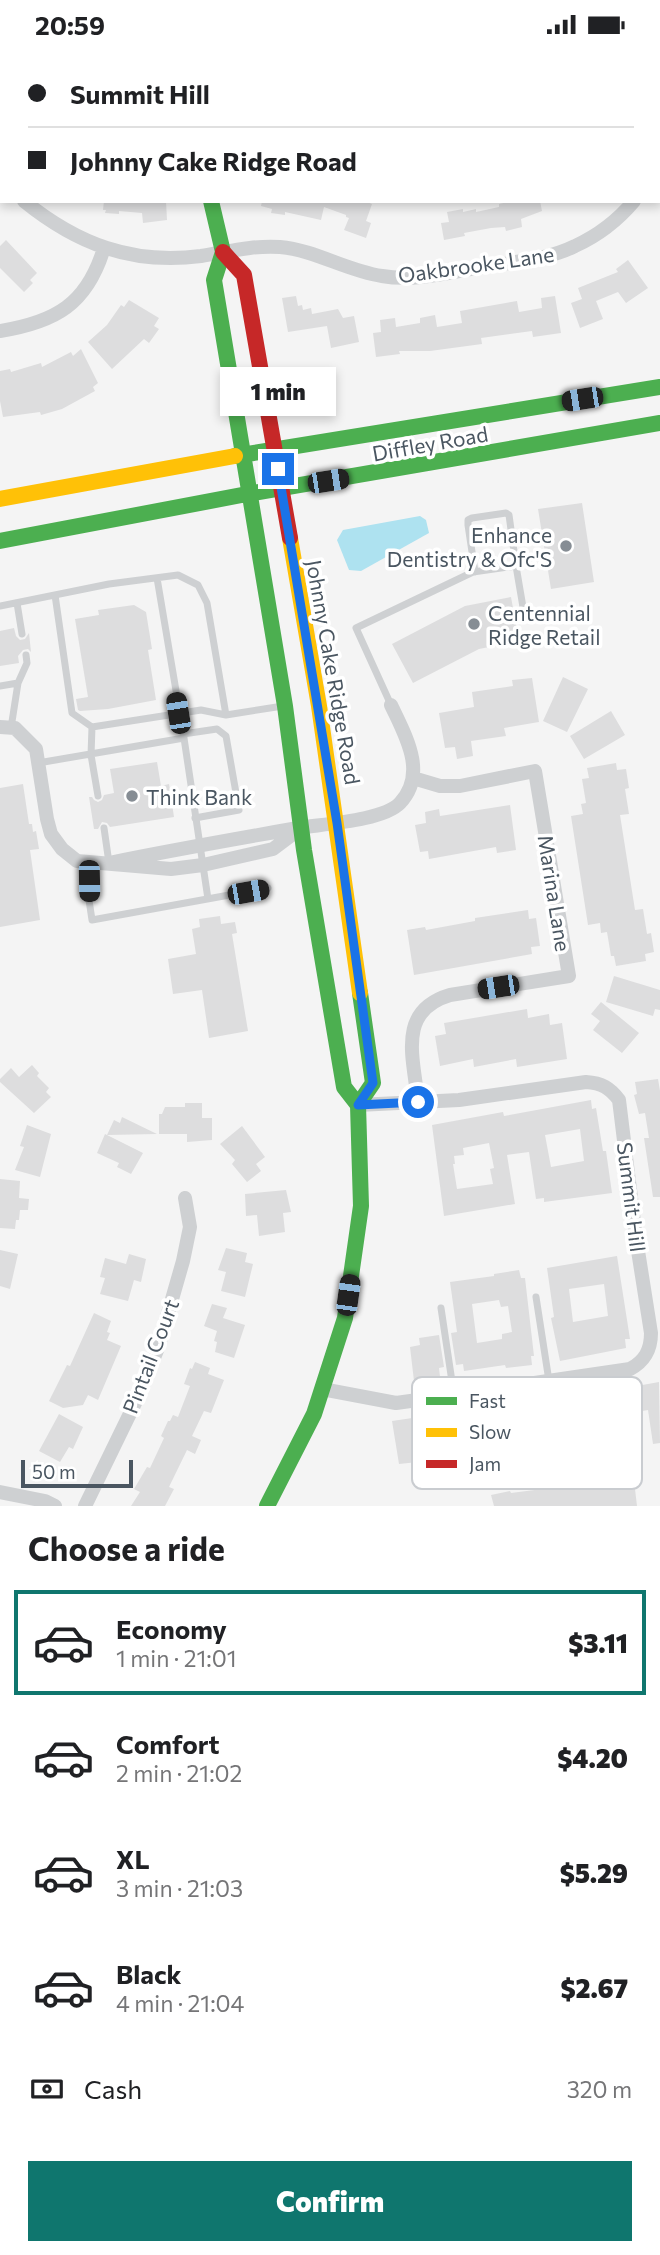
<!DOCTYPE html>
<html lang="en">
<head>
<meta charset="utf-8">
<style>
	body { margin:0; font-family:Commissioner,sans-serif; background:#f2f2f2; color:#202124; height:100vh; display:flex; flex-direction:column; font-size:26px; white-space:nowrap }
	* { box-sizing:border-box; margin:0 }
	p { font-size:23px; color:#757577 }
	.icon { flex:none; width:38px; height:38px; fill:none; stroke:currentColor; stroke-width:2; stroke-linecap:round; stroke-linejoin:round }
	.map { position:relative; height:1457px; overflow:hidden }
	.side { display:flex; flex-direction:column; background:#fff; flex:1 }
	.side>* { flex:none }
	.hud { position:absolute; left:0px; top:0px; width:662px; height:154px; box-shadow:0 4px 10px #0003; display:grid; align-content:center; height:154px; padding:0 28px; background:#fff }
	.scale { position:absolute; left:21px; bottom:18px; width:112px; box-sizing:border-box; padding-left:7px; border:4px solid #4a5661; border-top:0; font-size:19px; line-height:24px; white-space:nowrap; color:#4a5661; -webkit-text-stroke:5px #fff; paint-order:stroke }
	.end { position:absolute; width:32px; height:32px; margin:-16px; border:9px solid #1a73e8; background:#fff; box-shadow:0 0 0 4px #fff }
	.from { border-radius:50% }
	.bubble { position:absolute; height:49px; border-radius:0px; background:#fff; box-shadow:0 4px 10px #0003; font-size:23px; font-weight:800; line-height:49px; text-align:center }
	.car { position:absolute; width:21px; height:42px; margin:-21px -10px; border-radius:9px; box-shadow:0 0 5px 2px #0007; background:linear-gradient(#222 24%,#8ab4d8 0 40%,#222 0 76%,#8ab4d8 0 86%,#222 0) }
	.hud b { display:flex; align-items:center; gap:24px; height:66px; font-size:26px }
	.hud b+b { border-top:2px solid #e0e0e0 }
	.hud i { width:18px; height:18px; background:#202124 }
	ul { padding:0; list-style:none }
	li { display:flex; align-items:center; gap:21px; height:105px; margin:0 14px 10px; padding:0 14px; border:4px solid transparent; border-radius:0px }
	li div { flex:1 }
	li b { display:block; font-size:26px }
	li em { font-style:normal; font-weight:800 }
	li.on { border-color:#0f766e }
	li>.icon { width:63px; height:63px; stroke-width:1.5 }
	h2 { padding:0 28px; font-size:32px; line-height:84px }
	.pay { display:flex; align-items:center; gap:18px; height:77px; padding:0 28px; font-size:26px }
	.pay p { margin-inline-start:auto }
	.button { display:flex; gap:14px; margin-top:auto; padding:14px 28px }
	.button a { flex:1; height:80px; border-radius:0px; background:#0f766e; color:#fff; font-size:28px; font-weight:800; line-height:80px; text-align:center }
	.status { display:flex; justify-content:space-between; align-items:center; height:49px; padding:0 35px; background:#fff; direction:ltr }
	.status svg { height:19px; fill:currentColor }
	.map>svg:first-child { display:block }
</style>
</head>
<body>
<div class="status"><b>20:59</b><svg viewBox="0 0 49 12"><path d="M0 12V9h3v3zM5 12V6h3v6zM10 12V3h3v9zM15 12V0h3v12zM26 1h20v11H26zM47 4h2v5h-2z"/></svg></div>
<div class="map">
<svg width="660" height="1457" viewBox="0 0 660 1457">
	<rect width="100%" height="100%" fill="#f4f4f4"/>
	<path fill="#aee2f0" d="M 420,467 L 426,471 L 429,484 L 361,522 L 349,521 L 337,491 L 343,481 Z"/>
	<path fill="#ddddde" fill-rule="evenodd" d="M 104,152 L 166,152 L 167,171 L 143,174 L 142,164 L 119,162 L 119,165 L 105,164 L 106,161 L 103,161 Z
		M 262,152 L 364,152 L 372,155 L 366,172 L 371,174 L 366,189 L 344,181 L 349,169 L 346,168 L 346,166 L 324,158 L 321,171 L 285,163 L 285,166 L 271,164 L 272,160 L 261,157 Z
		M 512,152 L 540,152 L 542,162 L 521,170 L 522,178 L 506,182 L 505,178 L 491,179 L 464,184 L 465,187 L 444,191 L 441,174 L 449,173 L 447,163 L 463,160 L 463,163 L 476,160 L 476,163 L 499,158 L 499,155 Z
		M 6,191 L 37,224 L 30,231 L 33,234 L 24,243 L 0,219 L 0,197 Z
		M 628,211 L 648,239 L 626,254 L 618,243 L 596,252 L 603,270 L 580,279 L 571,254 L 582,250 L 578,239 L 618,223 L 616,220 Z
		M 296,247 L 298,257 L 302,256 L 303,261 L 311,259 L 312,265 L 338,260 L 343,269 L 354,267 L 359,293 L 331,299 L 327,277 L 288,283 L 282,249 Z
		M 555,247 L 561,284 L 533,288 L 532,282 L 481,289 L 482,295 L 430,302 L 399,302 L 400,305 L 376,308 L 373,284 L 381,283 L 380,271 L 395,269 L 396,278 L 420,274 L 420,269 L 435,266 L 437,278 L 462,274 L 460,262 L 517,252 L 519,263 L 542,259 L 541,249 Z
		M 129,251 L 159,269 L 154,277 L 159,280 L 149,294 L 144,290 L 112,320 L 88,293 L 107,276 L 121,256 L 124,258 Z
		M 81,300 L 98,334 L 93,338 L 95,342 L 62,360 L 41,366 L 40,363 L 3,368 L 0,352 L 0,322 L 10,320 L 11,323 L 41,314 L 42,318 L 71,303 L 73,307 Z
		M 582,454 L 594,533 L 551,540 L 538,460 Z
		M 511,548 L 519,592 L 479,600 L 413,634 L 392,595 L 465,557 Z
		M 134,556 L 146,563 L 152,600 L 148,601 L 156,651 L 108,660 L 80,662 L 78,661 L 76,650 L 88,648 L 75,570 L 99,566 L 98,561 Z
		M 14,579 L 16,587 L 20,591 L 25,590 L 29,584 L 31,603 L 28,600 L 23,601 L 18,607 L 19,614 L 0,617 L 0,582 Z
		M 563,628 L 588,640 L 567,683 L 543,672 Z
		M 532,629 L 539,673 L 504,679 L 506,687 L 471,692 L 473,707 L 457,710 L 455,698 L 445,699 L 439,664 L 474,658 L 472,643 L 513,637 L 512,631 Z
		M 611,662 L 625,686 L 584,710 L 570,687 Z
		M 157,713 L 161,737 L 169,735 L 174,768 L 110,778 L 107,774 L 102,773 L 98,780 L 94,780 L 89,748 L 92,748 L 94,751 L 98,753 L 102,751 L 104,746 L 114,744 L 110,720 Z
		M 616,714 L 617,721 L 626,720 L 629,739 L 625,740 L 629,765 L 620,766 L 635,861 L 643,860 L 647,885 L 651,884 L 654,903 L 645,905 L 646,912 L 616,917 L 614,907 L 611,907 L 607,883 L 601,884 L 600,874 L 588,876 L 571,767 L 583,765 L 581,755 L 586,754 L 582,730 L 589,729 L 587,719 Z
		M 23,735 L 29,775 L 32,775 L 33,783 L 36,782 L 39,800 L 30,801 L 40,871 L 0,878 L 0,739 Z
		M 510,756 L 516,801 L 497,804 L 496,798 L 429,810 L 428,802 L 420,803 L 415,776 L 426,774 L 425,763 L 439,760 L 440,767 Z
		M 528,861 L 529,870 L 536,869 L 540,897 L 531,898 L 532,905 L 414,926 L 407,881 L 425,878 L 426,881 L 475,872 L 475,869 Z
		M 220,867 L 221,875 L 235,873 L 237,884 L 232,885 L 248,982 L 209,989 L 202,941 L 173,945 L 168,910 L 196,905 L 192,880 L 200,878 L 199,870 Z
		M 614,927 L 660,941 L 660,961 L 655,960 L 653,967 L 606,953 Z
		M 601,953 L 639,984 L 622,1004 L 593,981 L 600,972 L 591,965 Z
		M 527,960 L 528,969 L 549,965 L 550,976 L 562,974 L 567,1010 L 517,1018 L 516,1010 L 474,1018 L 473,1010 L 440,1017 L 435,987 L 446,985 L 444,974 Z
		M 32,1016 L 39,1024 L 37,1027 L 49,1039 L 46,1043 L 51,1048 L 34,1064 L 0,1033 L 0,1030 L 11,1019 L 19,1028 Z
		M 658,1030 L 660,1042 L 660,1148 L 653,1148 L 644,1089 L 649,1089 L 645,1064 L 639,1065 L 634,1046 L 637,1045 L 635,1033 Z
		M 591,1051 L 592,1060 L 596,1059 L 603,1102 L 606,1102 L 612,1144 L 544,1153 L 544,1149 L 536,1150 L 529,1103 L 507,1106 L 515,1155 L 444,1167 L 432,1076 L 503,1063 L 504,1067 ZM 580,1080 L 584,1112 L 551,1118 L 545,1086 ZM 489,1094 L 494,1119 L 490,1120 L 493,1135 L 457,1140 L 453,1115 L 455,1115 L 454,1107 L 464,1106 L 463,1099 Z
		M 185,1054 L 202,1054 L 202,1069 L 212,1069 L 212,1091 L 187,1093 L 187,1085 L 159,1085 L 159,1065 L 162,1065 L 165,1058 L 185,1058 Z
		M 122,1068 L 157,1085 L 107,1086 L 114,1071 L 120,1074 Z
		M 27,1076 L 51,1085 L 40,1128 L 15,1121 L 24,1098 L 20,1097 Z
		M 242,1077 L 265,1108 L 256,1115 L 261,1122 L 247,1133 L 232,1115 L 235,1111 L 220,1095 Z
		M 105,1085 L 143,1104 L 131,1125 L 117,1118 L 119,1114 L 97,1104 Z
		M 0,1130 L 20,1132 L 19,1149 L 29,1150 L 28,1161 L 20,1161 L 19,1171 L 16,1171 L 15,1180 L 0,1179 Z
		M 286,1141 L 291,1163 L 283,1164 L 285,1183 L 259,1187 L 257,1166 L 246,1167 L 245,1145 Z
		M 226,1199 L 247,1204 L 245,1213 L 253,1215 L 245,1248 L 221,1242 L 226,1223 L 218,1221 Z
		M 0,1201 L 18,1205 L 10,1240 L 0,1237 Z
		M 129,1205 L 146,1210 L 141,1233 L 134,1231 L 128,1252 L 100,1245 L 105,1229 L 100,1228 L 105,1209 L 126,1215 Z
		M 617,1207 L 630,1290 L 625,1290 L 626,1299 L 560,1312 L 551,1269 L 554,1268 L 547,1219 ZM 604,1235 L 608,1267 L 573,1273 L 569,1240 Z
		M 519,1221 L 521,1229 L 525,1229 L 534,1307 L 531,1307 L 532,1316 L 506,1319 L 505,1316 L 464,1322 L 463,1315 L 456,1316 L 451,1284 L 457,1283 L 450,1233 L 494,1227 L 494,1225 ZM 499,1251 L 501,1258 L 508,1257 L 512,1283 L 502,1285 L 502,1290 L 477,1294 L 472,1255 Z
		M 212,1255 L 227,1259 L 223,1269 L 245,1276 L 234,1309 L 215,1303 L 217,1293 L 214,1292 L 217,1282 L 204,1277 Z
		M 94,1264 L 111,1272 L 107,1283 L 110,1284 L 107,1291 L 121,1297 L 98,1351 L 88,1346 L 83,1356 L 63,1359 L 49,1352 L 67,1316 L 70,1317 Z
		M 439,1286 L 444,1318 L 439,1319 L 440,1328 L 414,1332 L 410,1298 L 420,1296 L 419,1289 Z
		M 195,1313 L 210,1319 L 208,1325 L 224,1331 L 211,1364 L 204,1362 L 192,1387 L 201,1391 L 195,1405 L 187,1401 L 169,1438 L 174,1440 L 165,1457 L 131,1457 L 140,1443 L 134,1440 L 147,1418 L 150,1419 L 164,1389 L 161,1387 L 168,1372 L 170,1372 L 173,1366 L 178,1368 L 190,1337 L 184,1335 L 190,1319 L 192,1320 Z
		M 659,1333 L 660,1394 L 653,1395 L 648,1361 L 608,1368 L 610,1382 L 554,1391 L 553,1384 L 515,1390 L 516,1397 L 497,1400 L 490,1357 L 564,1347 L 565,1354 L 587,1351 L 587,1346 Z
		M 463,1364 L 464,1371 L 469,1371 L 474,1404 L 455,1407 L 454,1402 L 417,1408 L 418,1413 L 399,1415 L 392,1372 L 426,1367 L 427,1370 Z
		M 59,1365 L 83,1378 L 73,1400 L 69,1398 L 60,1413 L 39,1402 Z
		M 597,1433 L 597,1436 L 631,1433 L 632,1441 L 635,1440 L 637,1457 L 494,1457 L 491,1446 L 510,1442 L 511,1444 Z"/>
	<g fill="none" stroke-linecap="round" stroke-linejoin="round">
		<path stroke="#ced0d2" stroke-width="7" d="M 475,523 L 468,476 L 468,471 L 472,469 L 506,464 L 509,466 L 516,517
			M 157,529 L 184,689 L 208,850
			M 55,546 L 72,664 L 92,678 L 201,661 L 226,666
			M 17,554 L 22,585
			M 0,557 L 109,535 L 178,526 L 198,536 L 207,554 L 226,666 L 283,657
			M 18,634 L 27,614 L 26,606
			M 0,637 L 18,634 L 11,679
			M 391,656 L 356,579 L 473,523 L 516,517 L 524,564 L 540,571 L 586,563
			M 92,678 L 91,706 L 98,747
			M 183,685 L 217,680 L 226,687 L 239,761 L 195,769
			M 38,714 L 184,689
			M 104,779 L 109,814
			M 89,813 L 89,851 L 92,871 L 268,839
			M 536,1248 L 549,1332
			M 441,1259 L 454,1346"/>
		<path stroke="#ced0d2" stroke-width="14" d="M 0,133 L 2,134
			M 24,152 C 77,195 132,216 201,207 C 227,203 253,196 280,198 C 315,201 347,222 382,227 C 415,233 450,223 482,218 C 513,213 547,211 575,197 C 597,187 618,171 634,152
			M 0,282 C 56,273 87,255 104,199
			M 0,678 L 15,679 L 36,700 L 47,770 L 51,785 L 62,800 L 77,812 L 171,820 L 203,816 L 273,800 L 297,782
			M 413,729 L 440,737 L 460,737 L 535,722 L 569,927 L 450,946 C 396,962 414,1010 418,1053
			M 109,814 C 172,801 235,790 298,779 C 322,775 383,772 400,754 C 428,724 405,686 391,656
			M 322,1340 L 396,1354 L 425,1350 L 630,1320 C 645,1312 651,1301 651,1284 L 636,1189 L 619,1051 C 610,1039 602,1034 586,1033 L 459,1051 L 358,1056
			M 0,1443 L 45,1452 L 55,1457
			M 85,1457 L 139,1346 L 158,1299 L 183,1212 L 190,1178 L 185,1149"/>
		<path stroke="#4caf50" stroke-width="16" d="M 215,2 L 216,0
			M 211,152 L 223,203 L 214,231 L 285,657 L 304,801 L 344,1038 L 358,1056
			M 235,407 L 660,338
			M 0,492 L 247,445 L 660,374
			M 267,1457 L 314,1365 L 345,1269 L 361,1157 L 358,1056 L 373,1034 L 360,944"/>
		<path stroke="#ffc107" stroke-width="16" d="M 0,450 L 235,407
			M 290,489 L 319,657 L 360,944"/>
		<path stroke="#c62828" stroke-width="16" d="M 223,203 L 244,226 L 290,489"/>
	</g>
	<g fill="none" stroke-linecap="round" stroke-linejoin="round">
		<path stroke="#1a73e8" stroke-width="9" d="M 278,420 L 337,774 L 373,1034 L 358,1056 L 418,1053"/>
	</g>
	<g fill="#868d94" stroke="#fff" stroke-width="2.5">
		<circle cx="566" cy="497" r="7"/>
		<circle cx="474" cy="575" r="7"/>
		<circle cx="132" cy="747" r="7"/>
	</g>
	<g text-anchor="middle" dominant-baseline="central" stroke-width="7" stroke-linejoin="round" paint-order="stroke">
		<g font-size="21" fill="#4a5661" stroke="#fff">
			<text transform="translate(476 215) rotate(-8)">Oakbrooke Lane</text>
			<text transform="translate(430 394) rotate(-10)">Diffley Road</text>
			<text transform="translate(334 623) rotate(80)">Johnny Cake Ridge Road</text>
			<text transform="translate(555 844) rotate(81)">Marina Lane</text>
			<text transform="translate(632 1148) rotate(83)">Summit Hill</text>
			<text transform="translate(150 1307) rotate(-69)">Pintail Court</text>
		</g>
		<g font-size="21" fill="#4a5661" stroke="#fff" text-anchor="start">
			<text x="552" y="485" text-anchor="end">Enhance<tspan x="552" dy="24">Dentistry &amp; Ofc'S</tspan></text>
			<text x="488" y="563">Centennial<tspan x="488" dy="24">Ridge Retail</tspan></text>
			<text x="146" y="747">Think Bank</text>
		</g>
	</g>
	<rect x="412" y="1328" width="230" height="112" rx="10" fill="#fff" stroke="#c9ccd0" stroke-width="2"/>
	<rect x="426" y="1348" width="31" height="8" fill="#4caf50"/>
	<rect x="426" y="1379" width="31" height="9" fill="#ffc107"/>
	<rect x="426" y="1411" width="31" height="8" fill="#c62828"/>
	<g font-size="19" fill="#4a5661">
		<text x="469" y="1359">Fast</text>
		<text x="469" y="1390">Slow</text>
		<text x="469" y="1422">Jam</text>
	</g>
</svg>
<div class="scale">50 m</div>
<i class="end from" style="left:418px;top:1053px"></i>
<i class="end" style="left:278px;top:420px"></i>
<div class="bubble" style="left:220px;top:318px;width:116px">1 min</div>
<i class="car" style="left:582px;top:350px;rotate:261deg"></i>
<i class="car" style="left:328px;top:432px;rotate:81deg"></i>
<i class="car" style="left:178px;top:664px;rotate:351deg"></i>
<i class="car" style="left:89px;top:832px;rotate:179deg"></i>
<i class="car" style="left:248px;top:843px;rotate:80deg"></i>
<i class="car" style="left:498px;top:938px;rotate:261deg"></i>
<i class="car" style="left:348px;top:1246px;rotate:8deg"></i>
<div class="hud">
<b><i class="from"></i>Summit Hill</b>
<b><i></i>Johnny Cake Ridge Road</b>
</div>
</div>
<section class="side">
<h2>Choose a ride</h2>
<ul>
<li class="on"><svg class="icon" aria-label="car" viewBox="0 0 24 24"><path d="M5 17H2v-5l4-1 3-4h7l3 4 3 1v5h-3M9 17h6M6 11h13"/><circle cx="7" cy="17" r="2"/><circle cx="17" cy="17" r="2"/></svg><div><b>Economy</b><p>1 min · 21:01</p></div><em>$3.11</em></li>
<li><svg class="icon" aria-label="car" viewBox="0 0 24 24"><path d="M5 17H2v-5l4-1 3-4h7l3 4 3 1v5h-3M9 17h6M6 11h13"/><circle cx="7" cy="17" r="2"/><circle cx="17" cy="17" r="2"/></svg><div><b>Comfort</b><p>2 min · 21:02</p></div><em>$4.20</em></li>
<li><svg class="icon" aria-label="car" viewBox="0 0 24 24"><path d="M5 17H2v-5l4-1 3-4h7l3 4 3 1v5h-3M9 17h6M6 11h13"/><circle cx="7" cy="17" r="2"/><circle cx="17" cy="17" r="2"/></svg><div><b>XL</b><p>3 min · 21:03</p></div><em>$5.29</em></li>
<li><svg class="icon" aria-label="car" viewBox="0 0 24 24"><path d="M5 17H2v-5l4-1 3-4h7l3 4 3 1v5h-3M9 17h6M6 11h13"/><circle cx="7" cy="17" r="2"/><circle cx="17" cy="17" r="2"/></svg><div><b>Black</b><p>4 min · 21:04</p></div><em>$2.67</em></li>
</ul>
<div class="pay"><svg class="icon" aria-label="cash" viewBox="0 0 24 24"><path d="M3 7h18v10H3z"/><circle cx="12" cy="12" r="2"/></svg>Cash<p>320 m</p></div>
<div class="button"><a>Confirm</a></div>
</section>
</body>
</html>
